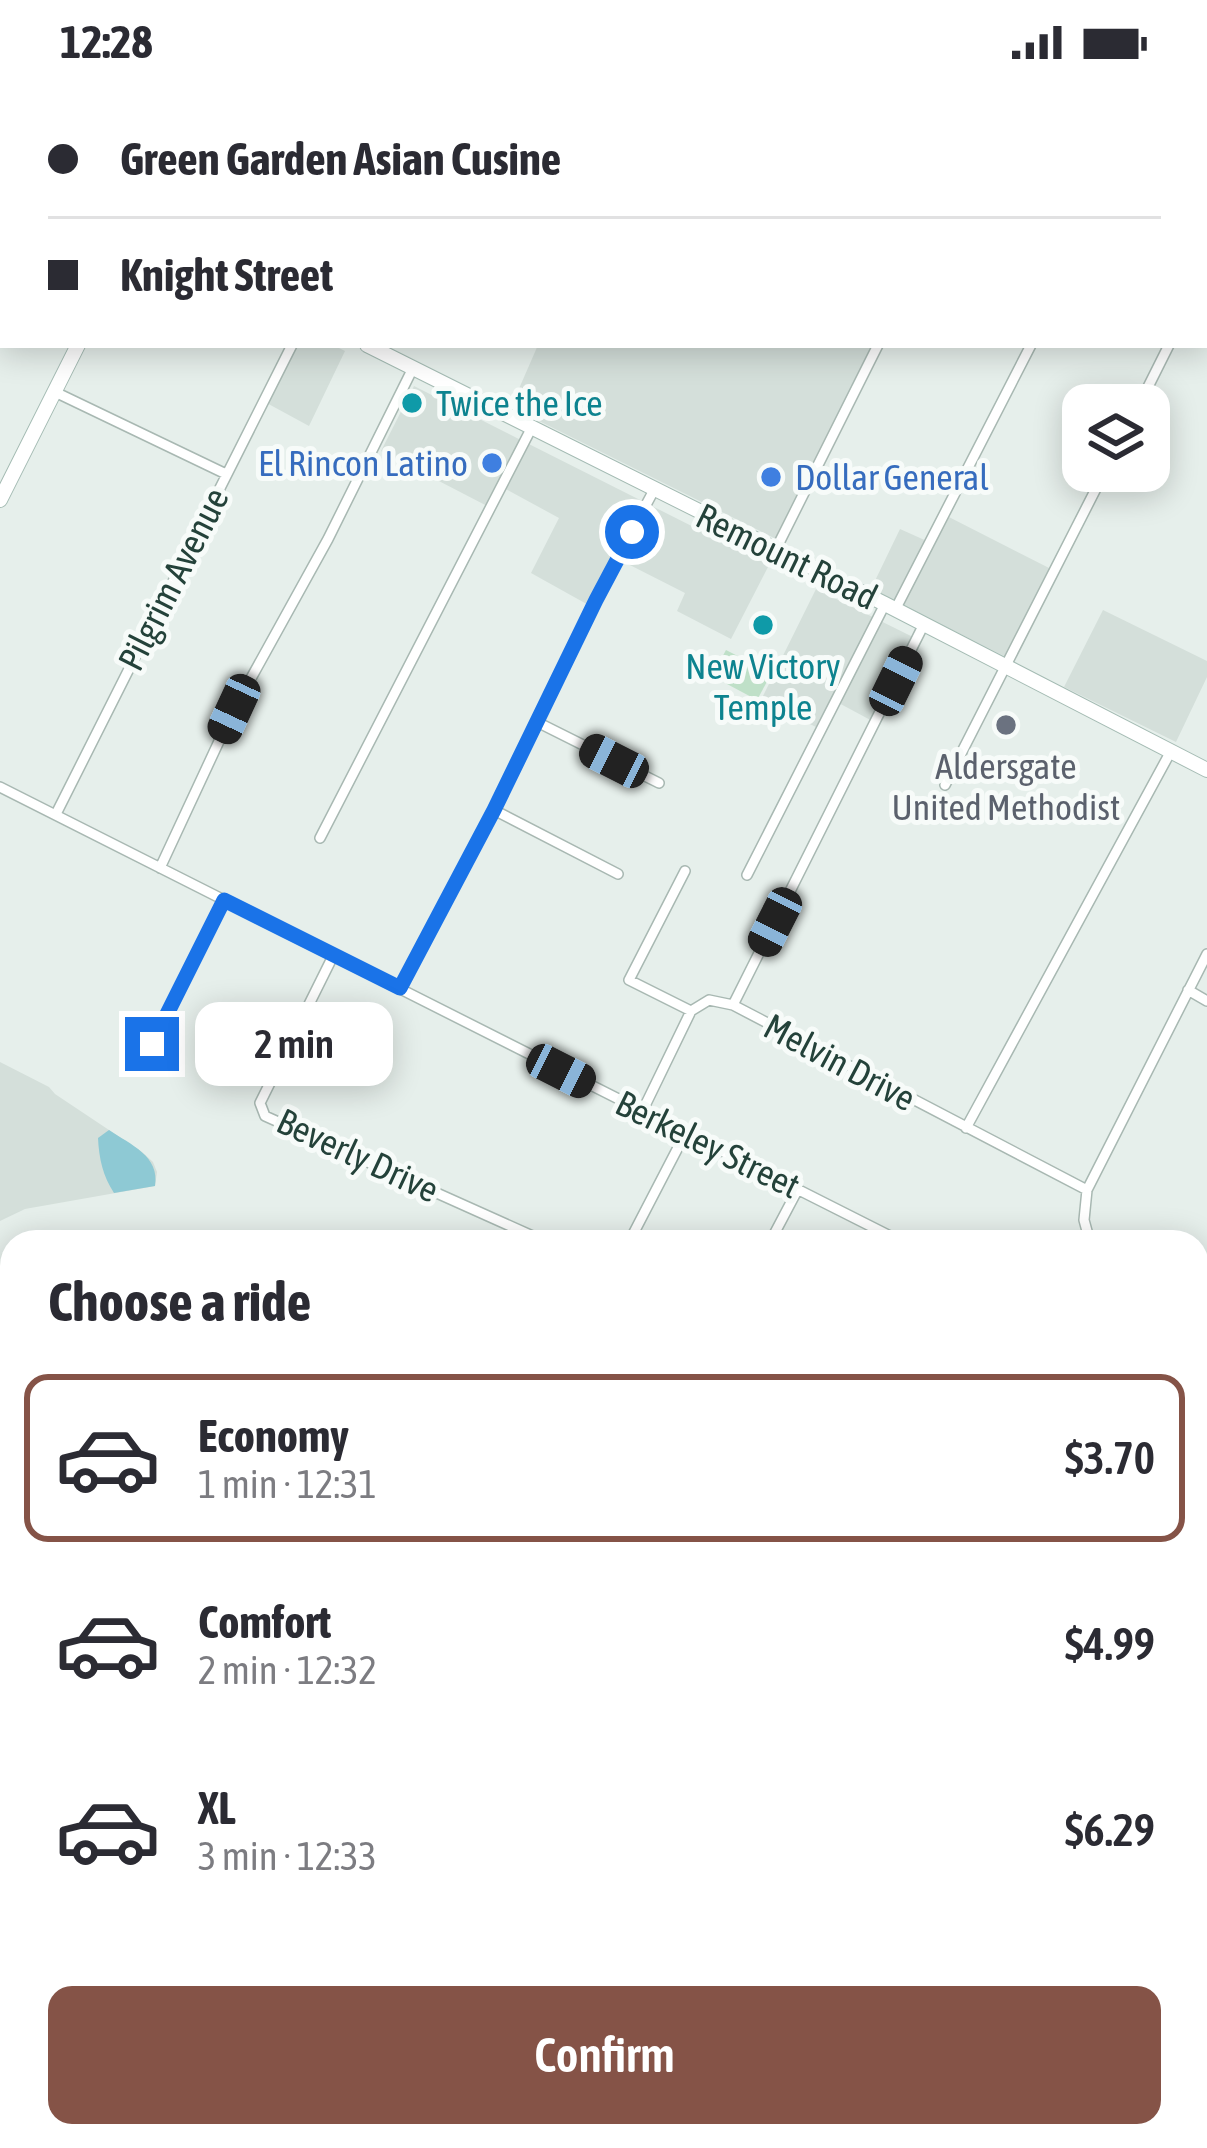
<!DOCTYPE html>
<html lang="en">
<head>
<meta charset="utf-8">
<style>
	body { margin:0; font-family:"Asap Condensed",sans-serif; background:#f7f7f7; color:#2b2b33; height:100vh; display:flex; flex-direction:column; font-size:45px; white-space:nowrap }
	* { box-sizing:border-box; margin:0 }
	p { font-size:39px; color:#7c7c81 }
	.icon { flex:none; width:66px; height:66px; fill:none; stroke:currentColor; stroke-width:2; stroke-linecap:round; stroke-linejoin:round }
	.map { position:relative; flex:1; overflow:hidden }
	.drawer { position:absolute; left:0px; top:1146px; width:1209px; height:918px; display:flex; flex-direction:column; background:#fff; border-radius:36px 36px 0 0; box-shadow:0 6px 30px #0003 }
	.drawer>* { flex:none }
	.top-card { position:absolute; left:0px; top:0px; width:1209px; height:264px; box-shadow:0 6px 30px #0003; display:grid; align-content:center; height:264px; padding:0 48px; background:#fff }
	.fabs { position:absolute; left:1062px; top:300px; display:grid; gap:24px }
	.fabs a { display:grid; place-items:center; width:108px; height:108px; border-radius:24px; background:#fff; box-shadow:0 6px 30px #0003; font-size:60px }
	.end { position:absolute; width:54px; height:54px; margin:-27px; border:15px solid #1a73e8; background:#fff; box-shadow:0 0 0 6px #fff }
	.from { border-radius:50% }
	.bubble { position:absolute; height:84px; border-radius:24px; background:#fff; box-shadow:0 6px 30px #0003; font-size:39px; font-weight:600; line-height:84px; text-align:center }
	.car { position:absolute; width:36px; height:72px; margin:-36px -18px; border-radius:15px; box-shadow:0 0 9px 3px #0007; background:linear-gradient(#222 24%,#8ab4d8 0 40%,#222 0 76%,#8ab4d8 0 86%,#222 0) }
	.top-card b { display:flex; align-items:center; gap:42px; height:114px; font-size:45px }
	.top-card b+b { border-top:3px solid #e1e1e2 }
	.top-card i { width:30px; height:30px; background:#2b2b33 }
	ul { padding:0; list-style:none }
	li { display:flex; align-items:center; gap:36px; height:168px; margin:0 24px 18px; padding:0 24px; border:6px solid transparent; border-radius:24px }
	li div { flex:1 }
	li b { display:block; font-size:45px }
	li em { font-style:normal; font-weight:600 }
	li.current { border-color:#855347 }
	li>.icon { width:108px; height:108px; stroke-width:1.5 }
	h2 { padding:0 48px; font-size:54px; line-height:144px }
	.button { display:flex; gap:24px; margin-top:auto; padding:24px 48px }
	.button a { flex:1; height:138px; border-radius:24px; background:#855347; color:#fff; font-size:48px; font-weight:600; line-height:138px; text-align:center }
	.status { display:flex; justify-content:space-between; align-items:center; height:84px; padding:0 60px; background:#fff; direction:ltr }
	.status svg { height:33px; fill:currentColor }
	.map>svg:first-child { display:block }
</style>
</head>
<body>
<div class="status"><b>12:28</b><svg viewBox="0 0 49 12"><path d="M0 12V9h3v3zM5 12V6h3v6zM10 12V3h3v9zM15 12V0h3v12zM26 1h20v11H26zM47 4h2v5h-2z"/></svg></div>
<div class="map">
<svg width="1207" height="2064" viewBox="0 0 1207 2064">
	<rect width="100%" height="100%" fill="#e6efeb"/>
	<path fill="#d4dfda" d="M 292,261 L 333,261 L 345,267 L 309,342 L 263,317 Z
		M 538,261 L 878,261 L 780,457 L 511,323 Z
		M 414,302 L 769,481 L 731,555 L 677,527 L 685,509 L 618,475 L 592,523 L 531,489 L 559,434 L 502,403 L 491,424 L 381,367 Z
		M 943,430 L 1055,487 L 1010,575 L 871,505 L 900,445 L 929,458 Z
		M 816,505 L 917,555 L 876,639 L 835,617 L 820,645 L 761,616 Z
		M 1103,526 L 1207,577 L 1207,593 L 1176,658 L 1064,603 Z
		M 0,978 L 49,1003 L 55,1010 L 142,1068 L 153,1078 L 157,1088 L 155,1102 L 25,1125 L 0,1137 Z"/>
	<path fill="#bfe0c8" d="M 726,566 L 765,586 L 769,594 L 757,616 L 712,592 Z"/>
	<path fill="#8ec9d4" d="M 109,1046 C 131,1061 160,1072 155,1102 L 114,1109 C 103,1092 99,1075 98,1054 Z"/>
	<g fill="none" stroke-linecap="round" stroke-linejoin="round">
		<g stroke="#a8b8b2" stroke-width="12">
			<path id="street" d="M 551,0 L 557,3
				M 702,0 L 704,3
				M 13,3 L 14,0
				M 144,3 L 145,0
				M 512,3 L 514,0
				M 1006,3 L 1008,0
				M 0,26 L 3,21
				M 0,99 L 3,93
				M 1206,187 L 1207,185
				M 55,308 L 226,390
				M 1139,321 L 1169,261
				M 773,464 L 780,457 L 878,261
				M 895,526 L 1031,261
				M 537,638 L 659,699
				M 945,701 L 1105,387
				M 0,703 L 902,1158
				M 494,726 L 618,790
				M 56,730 L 292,261
				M 320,754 L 532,343
				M 160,784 L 234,625 L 328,455 L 413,284
				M 685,787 L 629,896 L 691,927
				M 747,791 L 885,520
				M 334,870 L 260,1019 L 265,1032 L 546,1158
				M 400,904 L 494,726 L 595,516 L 654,406
				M 1188,906 L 1207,917
				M 733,921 L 924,540
				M 152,960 L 223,816
				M 642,1028 L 691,927 L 709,916 L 733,921 L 1087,1106
				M 966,1044 L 1171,667
				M 187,1158 L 203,1154 L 218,1158
				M 629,1158 L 685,1050
				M 770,1158 L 798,1105
				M 1090,1158 L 1084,1136 L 1087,1106 L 1207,870
				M 0,1202 L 12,1199
				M 1197,1265 L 1207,1262
				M 0,1327 L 12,1324
				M 0,1471 L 12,1468
				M 1197,1616 L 1207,1649
				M 1197,1882 L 1207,1879
				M 0,2026 L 17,2064
				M 361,2052 L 365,2064
				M 532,2052 L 535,2064
				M 1109,2052 L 1112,2064
				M 602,2064 L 641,2052"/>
		</g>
		<g stroke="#a4bbb3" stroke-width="16">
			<path id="secondary" d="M 1080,0 L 1086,3
				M 1206,63 L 1207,63
				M 0,76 L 3,78
				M 367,261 L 885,520 L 1207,686
				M 0,416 L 78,261
				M 0,1603 L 12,1629
				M 1197,1690 L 1207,1687
				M 0,2013 L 12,2012
				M 204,2052 L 209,2064"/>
		</g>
		<use href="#street" stroke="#fff" stroke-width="9"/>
		<use href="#secondary" stroke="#fff" stroke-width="14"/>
	</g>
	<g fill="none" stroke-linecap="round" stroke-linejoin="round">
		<path stroke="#1a73e8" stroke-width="15" d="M 152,960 L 224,816 L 400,904 L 494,726 L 596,516 L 632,448"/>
	</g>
	<g fill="#0f9aa8" stroke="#f7fbf9" stroke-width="4.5">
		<circle cx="412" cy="319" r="12"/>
		<circle cx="763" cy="541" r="12"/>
	</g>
	<g fill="#3f7fe0" stroke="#f7fbf9" stroke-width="4.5">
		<circle cx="492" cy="379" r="12"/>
		<circle cx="771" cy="393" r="12"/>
	</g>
	<circle fill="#6b7280" stroke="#f7fbf9" stroke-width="4.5" cx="1006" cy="641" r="12"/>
	<g text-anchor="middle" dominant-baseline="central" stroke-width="10" stroke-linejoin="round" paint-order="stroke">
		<g font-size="36" fill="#0d838f" stroke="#f7fbf9" text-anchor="start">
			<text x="436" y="319">Twice the Ice</text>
			<text x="763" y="582" text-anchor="middle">New Victory<tspan x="763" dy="41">Temple</tspan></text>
		</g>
		<g font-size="36" fill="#366cbe" stroke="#f7fbf9" text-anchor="end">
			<text x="468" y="379">El Rincon Latino</text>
			<text x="795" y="393" text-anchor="start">Dollar General</text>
		</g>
		<g font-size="36" fill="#24423a" stroke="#f7fbf9">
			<text transform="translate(787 472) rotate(26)">Remount Road</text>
			<text transform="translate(173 495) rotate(-63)">Pilgrim Avenue</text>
			<text transform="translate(840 978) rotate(28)">Melvin Drive</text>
			<text transform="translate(708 1060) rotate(26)">Berkeley Street</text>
			<text transform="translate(358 1071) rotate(25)">Beverly Drive</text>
		</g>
		<g font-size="36" fill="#5b616d" stroke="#f7fbf9">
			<text x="1006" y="682">Aldersgate<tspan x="1006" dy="41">United Methodist</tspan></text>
		</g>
	</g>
</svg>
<div class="fabs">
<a><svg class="icon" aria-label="layers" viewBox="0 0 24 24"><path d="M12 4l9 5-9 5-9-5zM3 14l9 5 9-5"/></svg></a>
</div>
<i class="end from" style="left:632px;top:448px"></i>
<i class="end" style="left:152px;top:960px"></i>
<div class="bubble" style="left:195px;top:918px;width:198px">2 min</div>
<i class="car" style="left:896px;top:597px;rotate:26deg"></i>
<i class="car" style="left:234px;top:625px;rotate:205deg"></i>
<i class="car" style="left:614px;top:677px;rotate:297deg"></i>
<i class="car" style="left:775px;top:838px;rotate:207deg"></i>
<i class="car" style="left:561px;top:987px;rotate:117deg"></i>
<div class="top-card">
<b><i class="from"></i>Green Garden Asian Cusine</b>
<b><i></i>Knight Street</b>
</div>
<section class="drawer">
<h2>Choose a ride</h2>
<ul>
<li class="current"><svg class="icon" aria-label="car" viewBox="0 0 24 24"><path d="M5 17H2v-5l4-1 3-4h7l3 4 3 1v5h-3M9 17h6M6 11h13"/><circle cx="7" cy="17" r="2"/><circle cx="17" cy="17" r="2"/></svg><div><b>Economy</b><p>1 min · 12:31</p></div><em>$3.70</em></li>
<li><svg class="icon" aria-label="car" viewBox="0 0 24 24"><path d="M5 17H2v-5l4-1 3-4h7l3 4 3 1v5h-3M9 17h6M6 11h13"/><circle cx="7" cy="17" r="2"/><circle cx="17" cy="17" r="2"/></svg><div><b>Comfort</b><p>2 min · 12:32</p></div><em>$4.99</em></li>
<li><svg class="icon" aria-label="car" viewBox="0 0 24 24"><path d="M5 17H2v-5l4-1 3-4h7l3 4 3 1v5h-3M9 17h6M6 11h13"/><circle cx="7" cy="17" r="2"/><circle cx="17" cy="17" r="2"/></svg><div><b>XL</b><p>3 min · 12:33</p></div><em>$6.29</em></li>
</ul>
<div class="button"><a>Confirm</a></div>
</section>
</div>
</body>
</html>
